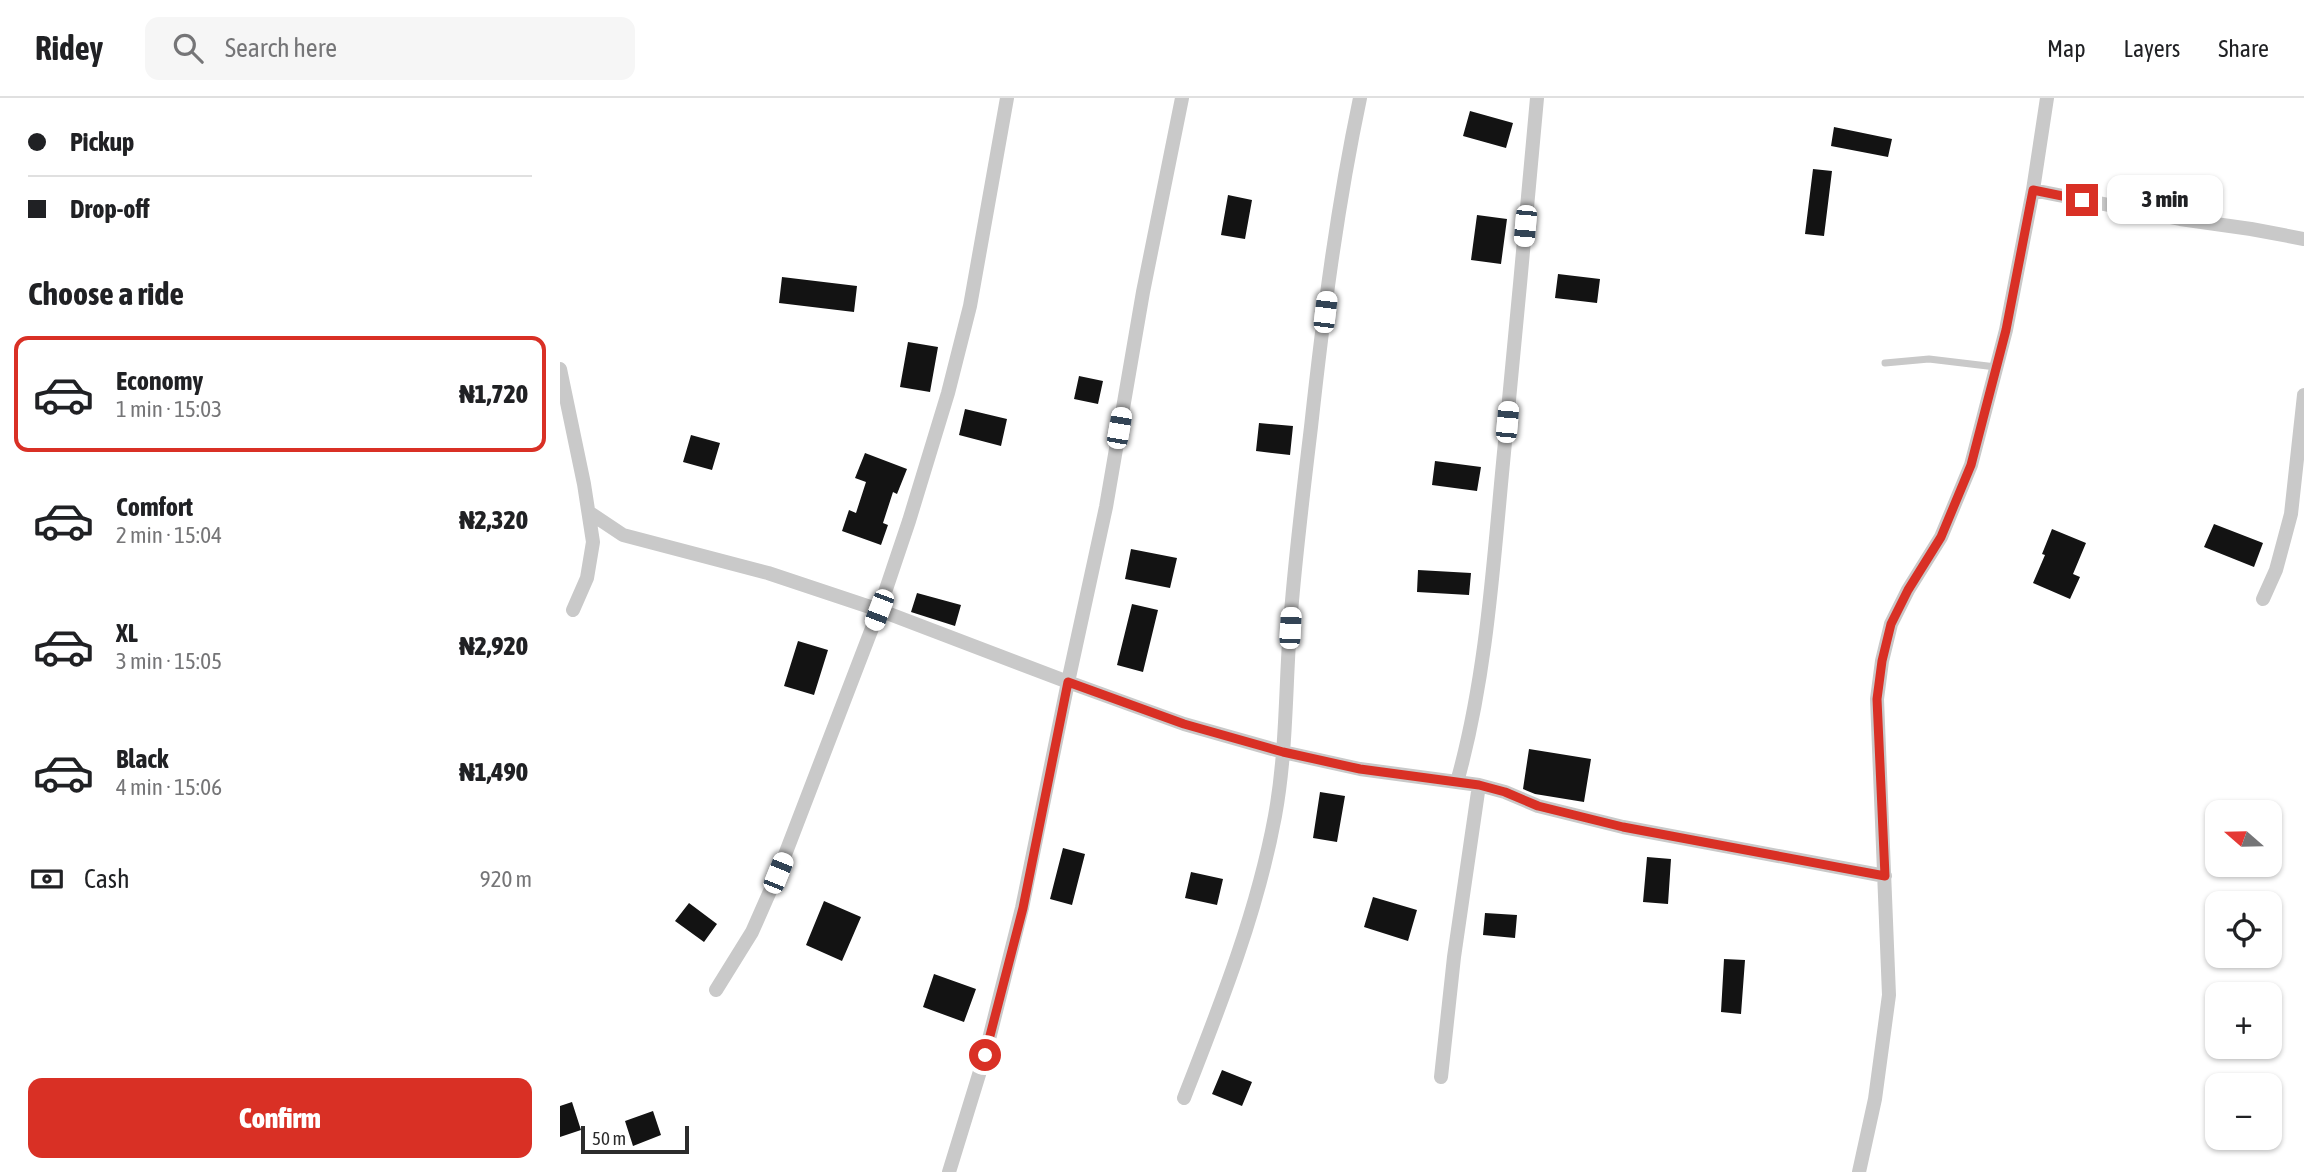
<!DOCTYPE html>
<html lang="en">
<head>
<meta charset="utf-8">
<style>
	body { margin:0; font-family:"Asap Condensed",sans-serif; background:#f6f6f6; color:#202124; height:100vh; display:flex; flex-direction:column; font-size:26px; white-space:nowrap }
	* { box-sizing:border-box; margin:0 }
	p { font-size:23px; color:#757577 }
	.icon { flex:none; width:38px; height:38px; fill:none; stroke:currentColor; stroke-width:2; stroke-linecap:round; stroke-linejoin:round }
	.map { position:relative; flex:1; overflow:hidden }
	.drawer { display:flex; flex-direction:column; background:#fff; width:560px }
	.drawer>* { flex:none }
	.hud { display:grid; align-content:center; height:154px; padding:0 28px; background:#fff }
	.needle { width:46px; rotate:290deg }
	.fabs { position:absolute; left:1645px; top:702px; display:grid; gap:14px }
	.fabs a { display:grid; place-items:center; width:77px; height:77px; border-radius:14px; background:#fff; box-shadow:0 2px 5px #0004; font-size:35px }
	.scale { position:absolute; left:21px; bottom:18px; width:108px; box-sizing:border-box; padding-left:7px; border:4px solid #2c2c2c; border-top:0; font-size:19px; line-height:24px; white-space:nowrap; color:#2c2c2c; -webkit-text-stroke:5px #fff; paint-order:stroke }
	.end { position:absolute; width:32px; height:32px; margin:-16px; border:9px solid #d93025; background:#fff; box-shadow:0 0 0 4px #fff }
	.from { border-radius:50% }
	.bubble { position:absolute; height:49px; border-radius:14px; background:#fff; box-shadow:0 2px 5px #0004; font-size:23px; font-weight:800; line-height:49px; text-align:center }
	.car { position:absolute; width:21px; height:42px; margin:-21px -10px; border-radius:9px; box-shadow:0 0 5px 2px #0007; background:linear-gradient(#fff 24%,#345 0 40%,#fff 0 76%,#345 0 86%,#fff 0) }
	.hud b { display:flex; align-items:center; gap:24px; height:66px; font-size:26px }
	.hud b+b { border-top:2px solid #e0e0e0 }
	.hud i { width:18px; height:18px; background:#202124 }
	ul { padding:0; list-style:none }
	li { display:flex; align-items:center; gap:21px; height:116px; margin:0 14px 10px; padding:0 14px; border:4px solid transparent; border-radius:14px }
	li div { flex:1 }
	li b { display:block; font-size:26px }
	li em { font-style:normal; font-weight:800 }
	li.active { border-color:#d93025 }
	li>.icon { width:63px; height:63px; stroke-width:1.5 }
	h2 { padding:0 28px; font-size:32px; line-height:84px }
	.pay { display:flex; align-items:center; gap:18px; height:77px; padding:0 28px; font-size:26px }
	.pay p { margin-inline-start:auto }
	.cta { display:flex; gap:14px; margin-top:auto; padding:14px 28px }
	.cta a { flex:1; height:80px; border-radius:14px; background:#d93025; color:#fff; font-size:28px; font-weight:800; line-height:80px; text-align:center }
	header { display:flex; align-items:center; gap:42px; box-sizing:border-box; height:98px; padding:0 35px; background:#fff; border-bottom:2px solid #e0e0e0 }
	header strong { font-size:33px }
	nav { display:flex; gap:38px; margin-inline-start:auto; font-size:24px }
	.search { width:490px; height:63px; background:#f6f6f6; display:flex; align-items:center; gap:18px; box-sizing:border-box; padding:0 24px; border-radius:14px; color:#757577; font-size:26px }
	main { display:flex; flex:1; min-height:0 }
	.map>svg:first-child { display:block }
</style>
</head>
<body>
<header>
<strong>Ridey</strong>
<div class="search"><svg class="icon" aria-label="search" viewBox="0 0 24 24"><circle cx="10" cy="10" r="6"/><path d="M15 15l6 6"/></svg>Search here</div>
<nav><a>Map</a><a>Layers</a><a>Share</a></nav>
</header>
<main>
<section class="drawer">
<div class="hud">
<b><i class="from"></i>Pickup</b>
<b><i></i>Drop-off</b>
</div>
<h2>Choose a ride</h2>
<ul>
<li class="active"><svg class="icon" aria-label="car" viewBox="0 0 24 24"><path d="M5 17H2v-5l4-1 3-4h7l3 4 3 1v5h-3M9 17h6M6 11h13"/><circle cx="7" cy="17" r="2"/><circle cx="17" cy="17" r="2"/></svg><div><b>Economy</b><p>1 min · 15:03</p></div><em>₦1,720</em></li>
<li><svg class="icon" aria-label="car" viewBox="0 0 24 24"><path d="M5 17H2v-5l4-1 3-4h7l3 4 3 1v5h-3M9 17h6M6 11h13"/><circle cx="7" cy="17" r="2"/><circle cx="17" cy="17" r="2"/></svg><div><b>Comfort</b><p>2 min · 15:04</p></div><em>₦2,320</em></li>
<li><svg class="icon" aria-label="car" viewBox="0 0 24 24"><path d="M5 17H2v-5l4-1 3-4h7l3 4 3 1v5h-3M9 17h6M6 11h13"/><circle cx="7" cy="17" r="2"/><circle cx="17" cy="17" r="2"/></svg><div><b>XL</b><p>3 min · 15:05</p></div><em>₦2,920</em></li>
<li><svg class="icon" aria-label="car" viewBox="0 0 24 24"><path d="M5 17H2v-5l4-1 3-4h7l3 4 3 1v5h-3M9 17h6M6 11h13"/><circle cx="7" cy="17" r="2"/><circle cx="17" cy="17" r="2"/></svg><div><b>Black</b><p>4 min · 15:06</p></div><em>₦1,490</em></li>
</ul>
<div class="pay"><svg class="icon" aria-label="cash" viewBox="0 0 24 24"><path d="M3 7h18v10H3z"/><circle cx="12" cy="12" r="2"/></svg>Cash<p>920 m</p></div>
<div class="cta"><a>Confirm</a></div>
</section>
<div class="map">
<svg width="1744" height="1074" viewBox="0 0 1744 1074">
	<rect width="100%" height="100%" fill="#fff"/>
	<path fill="#131313" d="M 910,13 L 953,25 L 946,50 L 903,38 Z
		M 1274,29 L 1332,41 L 1328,59 L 1271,48 Z
		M 1253,71 L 1272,73 L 1264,138 L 1245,136 Z
		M 668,97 L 692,102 L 685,141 L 661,137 Z
		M 917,117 L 947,121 L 941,166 L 911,162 Z
		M 998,176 L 1040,181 L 1037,205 L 995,200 Z
		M 222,179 L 297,188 L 294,214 L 219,205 Z
		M 348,244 L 378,249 L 370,294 L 340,289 Z
		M 519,278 L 543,283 L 538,306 L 514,301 Z
		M 405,311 L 447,321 L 441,348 L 399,337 Z
		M 699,325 L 733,328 L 730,357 L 696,353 Z
		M 131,337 L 160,345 L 152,372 L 123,364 Z
		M 305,355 L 347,371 L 337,396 L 333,394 L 323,425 L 328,427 L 321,447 L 282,433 L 289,412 L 296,415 L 306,384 L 295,380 Z
		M 875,363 L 921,369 L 917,393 L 872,387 Z
		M 1654,426 L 1703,445 L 1694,469 L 1644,449 Z
		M 1492,431 L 1526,445 L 1513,476 L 1520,479 L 1510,501 L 1473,485 L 1485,457 L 1482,456 Z
		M 571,451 L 617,460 L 610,490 L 565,481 Z
		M 858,472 L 911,475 L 909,497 L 857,494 Z
		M 357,495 L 401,507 L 395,528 L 351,514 Z
		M 572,506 L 598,512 L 583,574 L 557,567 Z
		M 238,543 L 268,552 L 254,597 L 224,588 Z
		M 969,651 L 1031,661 L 1024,704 L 975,696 L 963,691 Z
		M 760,694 L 785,698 L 777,744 L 753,740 Z
		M 503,750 L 525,756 L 512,807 L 490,801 Z
		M 1087,759 L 1111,761 L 1108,806 L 1083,804 Z
		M 631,774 L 663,781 L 657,807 L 625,800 Z
		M 813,799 L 857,812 L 848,843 L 804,829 Z
		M 264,803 L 301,819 L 282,863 L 246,847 Z
		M 129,805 L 157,826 L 144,844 L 115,823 Z
		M 925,815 L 957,817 L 955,840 L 923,837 Z
		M 1164,861 L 1185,862 L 1181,916 L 1161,914 Z
		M 374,876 L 416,891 L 404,924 L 363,909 Z
		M 662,972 L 692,984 L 682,1008 L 652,996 Z
		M 12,1004 L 21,1032 L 0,1039 L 0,1008 Z
		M 93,1013 L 101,1037 L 73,1048 L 65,1023 Z"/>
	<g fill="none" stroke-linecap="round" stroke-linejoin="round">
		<path stroke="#c9c9c9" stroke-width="7" d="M 1325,265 L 1369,261 L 1436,269"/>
		<path stroke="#c9c9c9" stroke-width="14" d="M 1473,92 L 1620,121 L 1691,131 L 1744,141
			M 0,271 L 24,386 L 33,444 L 27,480 L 13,512
			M 30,415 L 63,437 L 208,475 L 319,512 L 508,584 L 624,626 L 723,654 L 800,671 L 919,687 L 945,694 L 978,708 L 1063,729 L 1325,778
			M 1703,501 L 1716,472 L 1731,416 L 1744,297
			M 897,684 C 924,588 932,485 941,386 C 954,257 965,129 977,0
			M 156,892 L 192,834 L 218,775 L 319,512 L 349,423 L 388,295 L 410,208 L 447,0
			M 881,979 L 894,859 L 919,687
			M 624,1000 C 660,908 697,815 715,718 C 728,647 725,574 732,503 C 737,445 744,387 751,329 C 763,219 777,109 800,0
			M 389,1074 L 425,957 L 462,810 L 508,584 L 546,409 L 583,194 L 622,0
			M 1299,1074 L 1315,1001 L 1329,897 L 1317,601 L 1322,563 L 1331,526 L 1348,492 L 1381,439 L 1411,367 L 1446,232 L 1473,92 L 1487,0"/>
	</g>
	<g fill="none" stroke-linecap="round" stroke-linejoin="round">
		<path stroke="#d93025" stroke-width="9" d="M 425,957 L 463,810 L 508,584 L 624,626 L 723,654 L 800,671 L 919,687 L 945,694 L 978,708 L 1063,729 L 1325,778 L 1317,601 L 1322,563 L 1331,526 L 1348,492 L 1381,439 L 1411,367 L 1446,232 L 1473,92 L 1522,102"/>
	</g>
</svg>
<div class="fabs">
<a><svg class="needle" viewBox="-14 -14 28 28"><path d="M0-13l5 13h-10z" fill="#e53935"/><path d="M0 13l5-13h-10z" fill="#757577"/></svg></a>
<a><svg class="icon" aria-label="locate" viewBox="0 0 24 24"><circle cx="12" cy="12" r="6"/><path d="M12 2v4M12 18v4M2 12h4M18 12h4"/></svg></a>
<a>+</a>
<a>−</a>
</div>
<div class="scale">50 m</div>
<i class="end from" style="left:425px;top:957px"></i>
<i class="end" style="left:1522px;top:102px"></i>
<div class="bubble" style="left:1547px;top:77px;width:116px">3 min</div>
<i class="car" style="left:965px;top:128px;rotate:185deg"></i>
<i class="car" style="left:765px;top:214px;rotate:7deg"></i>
<i class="car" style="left:947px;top:324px;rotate:5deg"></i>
<i class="car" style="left:559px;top:330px;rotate:10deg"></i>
<i class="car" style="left:319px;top:512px;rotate:201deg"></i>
<i class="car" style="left:730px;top:530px;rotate:3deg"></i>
<i class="car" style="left:218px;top:775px;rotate:22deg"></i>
</div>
</main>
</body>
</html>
